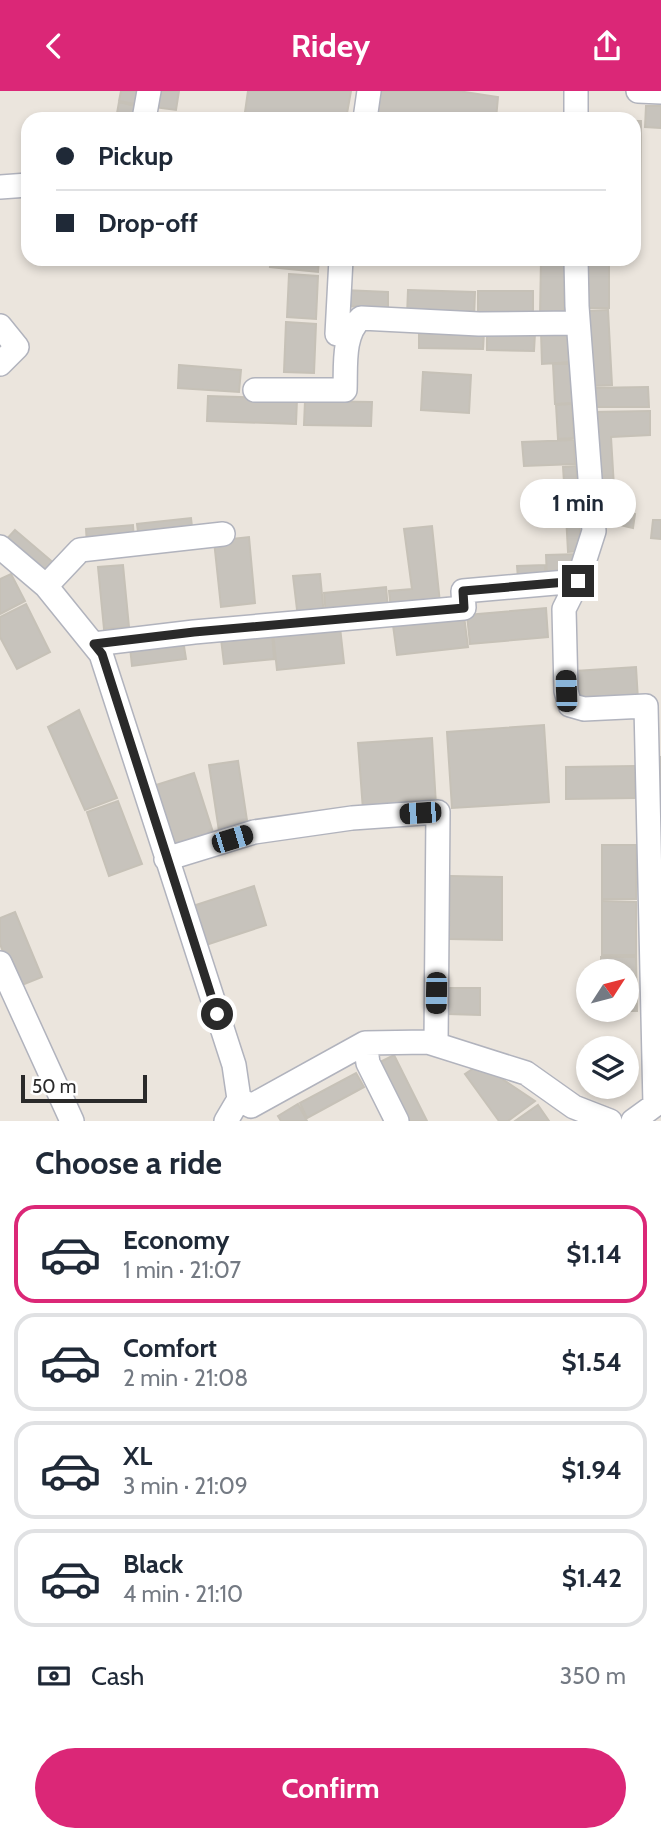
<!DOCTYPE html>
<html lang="en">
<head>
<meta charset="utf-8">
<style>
	body { margin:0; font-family:Cabin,sans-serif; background:#f6f6f7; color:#1f2937; height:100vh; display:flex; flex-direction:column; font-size:26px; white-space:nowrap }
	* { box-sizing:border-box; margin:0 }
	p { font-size:23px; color:#747a83 }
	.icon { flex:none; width:38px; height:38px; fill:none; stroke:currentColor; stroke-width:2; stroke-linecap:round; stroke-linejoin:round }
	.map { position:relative; height:1030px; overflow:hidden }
	.sheet { display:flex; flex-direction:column; background:#fff; flex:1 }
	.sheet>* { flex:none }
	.top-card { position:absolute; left:21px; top:21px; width:620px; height:154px; border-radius:21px; box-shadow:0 4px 10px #0003; display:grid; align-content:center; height:154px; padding:0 35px; background:#fff }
	.needle { width:46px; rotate:54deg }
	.tools { position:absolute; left:576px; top:868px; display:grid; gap:14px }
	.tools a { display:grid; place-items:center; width:63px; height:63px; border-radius:50%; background:#fff; box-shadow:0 4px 10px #0003; font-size:35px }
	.scale { position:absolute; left:21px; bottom:18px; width:126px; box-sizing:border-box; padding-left:7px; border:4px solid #2a2a2a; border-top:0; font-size:19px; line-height:24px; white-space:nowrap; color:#2a2a2a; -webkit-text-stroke:5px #fff; paint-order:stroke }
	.end { position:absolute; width:32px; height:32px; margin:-16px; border:9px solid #2a2a2a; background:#fff; box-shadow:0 0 0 4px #fff }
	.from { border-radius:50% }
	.bubble { position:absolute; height:49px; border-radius:24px; background:#fff; box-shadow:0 4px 10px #0003; font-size:23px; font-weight:700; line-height:49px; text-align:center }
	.car { position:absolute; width:21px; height:42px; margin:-21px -10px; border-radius:9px; box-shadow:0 0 5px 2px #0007; background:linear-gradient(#222 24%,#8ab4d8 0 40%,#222 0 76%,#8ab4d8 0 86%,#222 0) }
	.top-card b { display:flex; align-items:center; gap:24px; height:66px; font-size:26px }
	.top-card b+b { border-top:2px solid #e0e1e3 }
	.top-card i { width:18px; height:18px; background:#1f2937 }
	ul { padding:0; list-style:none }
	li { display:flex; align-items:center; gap:21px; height:98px; margin:0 14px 10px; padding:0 21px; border:4px solid #e0e1e3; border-radius:21px }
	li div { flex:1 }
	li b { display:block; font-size:26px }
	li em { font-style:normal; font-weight:700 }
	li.current { border-color:#db2777 }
	li>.icon { width:63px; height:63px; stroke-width:1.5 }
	h2 { padding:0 35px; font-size:32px; line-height:84px }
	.pay { display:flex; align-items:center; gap:18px; height:77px; padding:0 35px; font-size:26px }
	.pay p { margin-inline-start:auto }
	.button { display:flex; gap:14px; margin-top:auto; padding:14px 35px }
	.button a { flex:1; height:80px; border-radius:42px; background:#db2777; color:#fff; font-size:28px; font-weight:700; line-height:80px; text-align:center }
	header { display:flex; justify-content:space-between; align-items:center; height:91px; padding:0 35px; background:#db2777; color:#fff; font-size:32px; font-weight:700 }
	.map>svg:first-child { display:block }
</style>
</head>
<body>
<header><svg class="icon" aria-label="back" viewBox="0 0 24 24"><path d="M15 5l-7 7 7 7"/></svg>Ridey<svg class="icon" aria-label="share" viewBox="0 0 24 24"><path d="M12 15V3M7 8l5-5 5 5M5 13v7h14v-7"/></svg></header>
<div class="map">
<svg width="661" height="1030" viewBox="0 0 661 1030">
	<rect width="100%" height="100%" fill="#ebe5dd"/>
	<path fill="#c7c3bc" stroke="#c6c1b7" stroke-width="2" d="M 121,0 L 138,0 L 135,13 L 119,10 Z
		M 156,0 L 179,0 L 176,19 L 153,16 Z
		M 248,0 L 351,0 L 346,28 L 244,28 Z
		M 378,0 L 458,0 L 498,6 L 496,28 L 375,28 Z
		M 119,11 L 135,15 L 132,28 L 116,28 Z
		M 646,15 L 661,15 L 661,37 L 645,36 Z
		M 634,30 L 641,30 L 640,138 L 634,138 Z
		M 271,168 L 319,168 L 318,181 L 270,176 Z
		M 541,168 L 564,168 L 564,226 L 540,226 Z
		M 585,171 L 609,171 L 609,217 L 584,217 Z
		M 289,183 L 318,185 L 316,228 L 287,226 Z
		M 343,199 L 388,201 L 388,217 L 343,215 Z
		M 408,199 L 475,201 L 474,227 L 407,225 Z
		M 478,200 L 533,200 L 533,228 L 478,228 Z
		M 608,219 L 612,294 L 589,295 L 585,220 Z
		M 286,231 L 316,233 L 314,282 L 284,281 Z
		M 419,240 L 484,241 L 483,258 L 419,257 Z
		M 570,240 L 571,271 L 542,273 L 541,241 Z
		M 487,241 L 535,242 L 534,260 L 487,259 Z
		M 553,273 L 571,273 L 573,312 L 555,313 Z
		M 179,274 L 241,279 L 239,301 L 178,297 Z
		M 423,281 L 471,284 L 469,322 L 421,319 Z
		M 648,296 L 649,316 L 590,316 L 589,297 Z
		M 208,305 L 297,308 L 296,333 L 207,330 Z
		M 305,310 L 372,311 L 371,335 L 304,334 Z
		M 572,313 L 574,347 L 558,348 L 556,314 Z
		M 650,320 L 650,344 L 611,346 L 614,396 L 596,398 L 591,321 Z
		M 574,349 L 575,373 L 524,375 L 522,351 Z
		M 576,375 L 579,421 L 566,422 L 563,376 Z
		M 604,417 L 635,423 L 633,437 L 602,430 Z
		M 579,423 L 581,460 L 568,461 L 566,424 Z
		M 191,427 L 193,444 L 139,449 L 137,433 Z
		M 653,429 L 661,429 L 661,448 L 651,447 Z
		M 133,434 L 134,450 L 87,453 L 86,438 Z
		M 432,435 L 440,512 L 391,518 L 389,500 L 412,498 L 404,438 Z
		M 15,439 L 55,473 L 45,484 L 5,450 Z
		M 249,446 L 255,512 L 221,516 L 214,450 Z
		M 580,463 L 571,484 L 547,486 L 546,464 Z
		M 123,474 L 129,536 L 104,538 L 98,476 Z
		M 545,474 L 545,486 L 518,487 L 517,475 Z
		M 11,483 L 25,510 L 0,523 L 0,488 Z
		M 320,483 L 324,524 L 298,527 L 293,485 Z
		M 386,496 L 388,518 L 326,524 L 324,502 Z
		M 26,513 L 50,561 L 17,578 L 0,546 L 0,526 Z
		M 546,517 L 548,546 L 470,553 L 467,524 Z
		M 464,525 L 468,556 L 397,564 L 393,534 Z
		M 340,536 L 344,572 L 277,579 L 273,542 Z
		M 272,542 L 274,568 L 224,573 L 221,548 Z
		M 183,549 L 186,568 L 132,575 L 130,556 Z
		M 636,576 L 638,609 L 577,612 L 575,580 Z
		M 79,619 L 117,707 L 85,719 L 48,636 Z
		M 544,634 L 549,711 L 452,717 L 447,641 Z
		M 432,647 L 436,714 L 363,719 L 358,652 Z
		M 654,666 L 661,666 L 661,733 L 655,733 Z
		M 238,670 L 248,736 L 219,740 L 209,674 Z
		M 635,675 L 635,707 L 566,708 L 566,676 Z
		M 194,682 L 213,741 L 169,755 L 150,696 Z
		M 118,710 L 142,773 L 109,785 L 87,721 Z
		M 602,754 L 636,754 L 636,808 L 602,808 Z
		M 450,785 L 502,786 L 502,849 L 449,848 Z
		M 254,795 L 266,834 L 203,855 L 190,816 Z
		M 602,810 L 636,811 L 636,864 L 602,864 Z
		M 15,821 L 42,886 L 17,896 L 0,853 L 0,827 Z
		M 601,866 L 636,866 L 637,920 L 602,920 L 626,919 L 626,880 L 601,880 Z
		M 448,897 L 480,897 L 480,924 L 448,923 Z
		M 394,964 L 427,1030 L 406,1030 L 378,972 Z
		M 480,973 L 535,1010 L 508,1030 L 499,1030 L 465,983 Z
		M 356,982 L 364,996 L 307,1027 L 300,1012 Z
		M 298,1013 L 307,1030 L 281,1030 L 278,1025 Z
		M 538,1014 L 549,1030 L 515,1030 Z"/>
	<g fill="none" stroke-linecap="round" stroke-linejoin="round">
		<g stroke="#b1b3bd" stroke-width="26">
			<path id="minor" d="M 576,0 L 576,28
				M 638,0 L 661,1
				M 144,28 L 149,0
				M 365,28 L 369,0
				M 0,96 L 28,94
				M 341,168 L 337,243 L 349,245
				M 576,168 L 577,215 L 594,440 L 578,490 L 564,518 L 566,600 L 570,614 L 584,618 L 646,615 L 655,1014 L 633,1030
				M 0,235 L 17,256 L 0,273
				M 255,299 L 345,299 C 346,277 342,243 361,227 L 479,233 L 578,232
				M 0,456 L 46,495 L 101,563 L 234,974 L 239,1008 L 226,1030
				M 46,495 L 80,459 L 223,443
				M 94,553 L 194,541 L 464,517 L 463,500 L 578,490
				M 166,768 L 254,741 L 352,727 L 438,721 L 436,953
				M 0,872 L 72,1030
				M 365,952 L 368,972 L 397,1030
				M 239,1008 L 251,1015 L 365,952 L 428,951 L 526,982 L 574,1016 L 610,1030"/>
		</g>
		<use href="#minor" stroke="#fff" stroke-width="23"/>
	</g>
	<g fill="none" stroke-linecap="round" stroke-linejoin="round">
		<path stroke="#2a2a2a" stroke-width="9" d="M 217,923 L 102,563 L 94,553 L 194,541 L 464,517 L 463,500 L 578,490"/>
	</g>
</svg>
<div class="tools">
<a><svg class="needle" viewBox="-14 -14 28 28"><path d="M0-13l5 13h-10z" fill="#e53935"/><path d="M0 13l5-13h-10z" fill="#747a83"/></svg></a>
<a><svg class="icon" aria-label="layers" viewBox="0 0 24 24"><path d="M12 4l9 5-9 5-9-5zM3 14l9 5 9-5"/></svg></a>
</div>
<div class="scale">50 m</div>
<i class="end from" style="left:217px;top:923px"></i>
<i class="end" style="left:578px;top:490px"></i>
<div class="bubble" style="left:520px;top:388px;width:116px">1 min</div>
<i class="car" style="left:566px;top:600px;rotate:358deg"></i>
<i class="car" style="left:420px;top:722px;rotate:266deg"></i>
<i class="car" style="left:232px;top:748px;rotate:73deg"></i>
<i class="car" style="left:436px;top:902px;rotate:181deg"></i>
<div class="top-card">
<b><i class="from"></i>Pickup</b>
<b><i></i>Drop-off</b>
</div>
</div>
<section class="sheet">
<h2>Choose a ride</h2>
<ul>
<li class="current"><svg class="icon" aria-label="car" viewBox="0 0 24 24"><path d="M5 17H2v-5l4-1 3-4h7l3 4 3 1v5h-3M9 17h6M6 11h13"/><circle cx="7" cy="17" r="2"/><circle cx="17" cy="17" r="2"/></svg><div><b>Economy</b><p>1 min · 21:07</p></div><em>$1.14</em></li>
<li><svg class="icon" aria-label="car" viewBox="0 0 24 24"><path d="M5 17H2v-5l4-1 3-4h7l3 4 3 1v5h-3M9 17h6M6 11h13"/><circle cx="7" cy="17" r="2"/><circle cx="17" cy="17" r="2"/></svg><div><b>Comfort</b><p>2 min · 21:08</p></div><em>$1.54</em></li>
<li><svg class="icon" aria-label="car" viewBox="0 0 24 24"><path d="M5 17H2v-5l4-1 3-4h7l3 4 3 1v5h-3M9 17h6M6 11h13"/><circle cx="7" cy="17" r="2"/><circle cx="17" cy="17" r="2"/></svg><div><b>XL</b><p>3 min · 21:09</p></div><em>$1.94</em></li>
<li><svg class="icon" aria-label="car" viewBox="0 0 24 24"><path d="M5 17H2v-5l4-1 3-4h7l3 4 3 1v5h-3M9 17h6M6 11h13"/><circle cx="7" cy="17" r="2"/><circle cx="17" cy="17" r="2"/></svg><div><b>Black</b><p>4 min · 21:10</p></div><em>$1.42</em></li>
</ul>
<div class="pay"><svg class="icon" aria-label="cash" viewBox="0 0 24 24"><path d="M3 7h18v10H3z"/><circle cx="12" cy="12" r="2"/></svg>Cash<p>350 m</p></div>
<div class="button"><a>Confirm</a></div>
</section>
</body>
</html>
